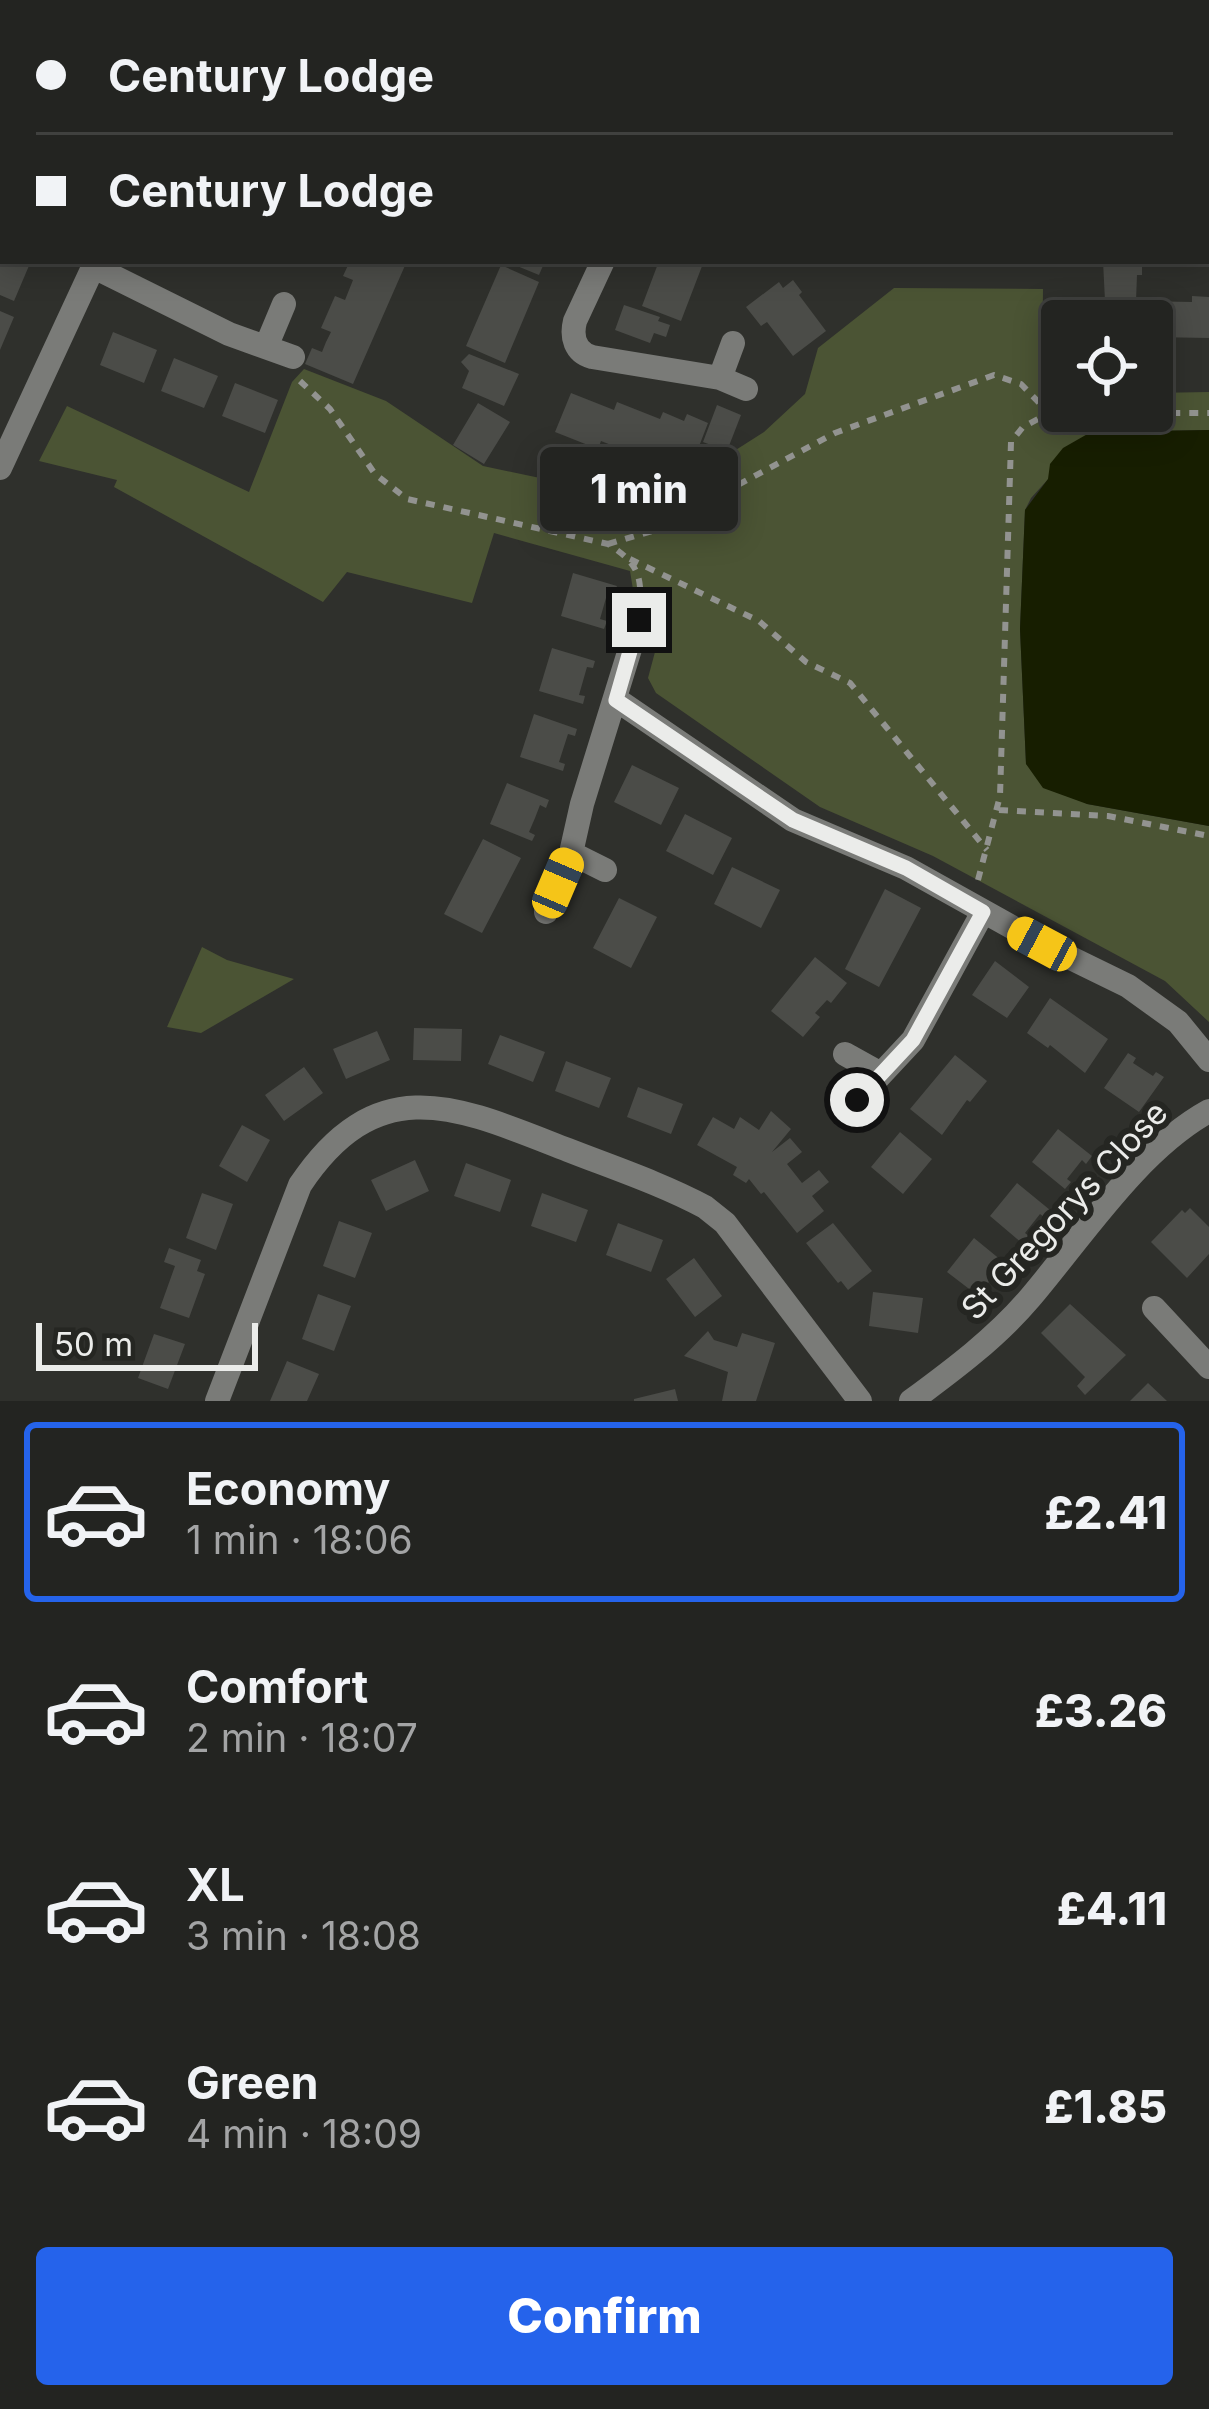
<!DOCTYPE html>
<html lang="en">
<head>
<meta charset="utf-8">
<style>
	body { margin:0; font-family:Inter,sans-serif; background:#2f302e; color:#f1f3f6; height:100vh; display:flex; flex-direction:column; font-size:45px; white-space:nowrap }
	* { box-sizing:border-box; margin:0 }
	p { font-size:39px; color:#a3a4a5 }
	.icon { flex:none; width:66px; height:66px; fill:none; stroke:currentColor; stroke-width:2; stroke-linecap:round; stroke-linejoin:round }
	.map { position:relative; height:1401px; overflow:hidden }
	.panel { display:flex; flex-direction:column; background:#232421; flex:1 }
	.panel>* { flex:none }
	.banner { position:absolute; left:0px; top:0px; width:1209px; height:264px; box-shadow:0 6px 30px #0003,0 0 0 3px #40413f; display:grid; align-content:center; height:264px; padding:0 36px; background:#232421 }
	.buttons { position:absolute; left:1041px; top:300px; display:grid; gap:24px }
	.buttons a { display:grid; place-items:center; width:132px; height:132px; border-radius:12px; background:#232421; box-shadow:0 6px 30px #0003,0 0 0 3px #40413f; font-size:60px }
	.scale { position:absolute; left:36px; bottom:30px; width:222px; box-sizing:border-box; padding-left:12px; border:6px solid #ebecea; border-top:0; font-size:33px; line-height:42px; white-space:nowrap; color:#ebecea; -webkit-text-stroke:9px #252622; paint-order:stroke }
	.end { position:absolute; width:54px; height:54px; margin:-27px; border:15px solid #ebecea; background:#111; box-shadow:0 0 0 6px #111 }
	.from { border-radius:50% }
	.bubble { position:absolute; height:84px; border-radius:12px; background:#232421; box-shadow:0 6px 30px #0003,0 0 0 3px #40413f; font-size:39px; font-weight:800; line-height:84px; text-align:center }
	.car { position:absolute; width:36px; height:72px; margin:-36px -18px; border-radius:15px; box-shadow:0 0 9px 3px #0007; background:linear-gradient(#f5c518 24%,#345 0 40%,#f5c518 0 76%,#345 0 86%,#f5c518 0) }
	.banner b { display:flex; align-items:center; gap:42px; height:114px; font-size:45px }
	.banner b+b { border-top:3px solid #40413f }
	.banner i { width:30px; height:30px; background:#f1f3f6 }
	ul { padding:21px 0 0; list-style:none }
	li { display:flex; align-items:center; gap:36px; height:180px; margin:0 24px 18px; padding:0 12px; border:6px solid transparent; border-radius:12px }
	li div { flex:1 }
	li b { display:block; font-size:45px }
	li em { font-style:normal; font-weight:800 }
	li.on { border-color:#2563eb }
	li>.icon { width:108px; height:108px; stroke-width:1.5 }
	.cta { display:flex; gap:24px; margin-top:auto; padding:24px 36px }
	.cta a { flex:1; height:138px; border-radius:12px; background:#2563eb; color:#fff; font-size:48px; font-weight:800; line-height:138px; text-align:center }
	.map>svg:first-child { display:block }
</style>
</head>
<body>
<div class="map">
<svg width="1209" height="1401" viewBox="0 0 1209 1401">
	<rect width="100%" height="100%" fill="#2f302c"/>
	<path fill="#4b5434" d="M 894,288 L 1043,289 L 1042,393 L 1062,394 L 1062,411 L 1152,411 L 1152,393 L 1209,392 L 1209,430 L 1091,432 L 1031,498 L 1025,510 L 1020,629 L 1026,764 L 1087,804 L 1209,826 L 1209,1022 L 1165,981 L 933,856 L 820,807 L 656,693 L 648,678 L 666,611 L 635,602 L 630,571 L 494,533 L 472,603 L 347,572 L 323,602 L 114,487 L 117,480 L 39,461 L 67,406 L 249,492 L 292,382 L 304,369 L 386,401 L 483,466 L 654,502 L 764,432 L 805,394 L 818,348 Z
		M 202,947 L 227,960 L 294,979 L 201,1033 L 167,1027 Z"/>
	<path fill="#171e00" d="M 1209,430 L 1209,826 L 1087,804 L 1043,788 L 1026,764 L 1020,629 L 1025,510 L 1048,479 L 1050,464 L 1063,448 L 1091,432 Z"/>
	<path fill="#4b4c48" d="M 0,261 L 31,261 L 14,301 L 0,295 Z
		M 350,261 L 407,261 L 353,384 L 305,364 L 312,348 L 322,352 L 326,342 L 331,332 L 321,328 L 335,296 L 345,300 L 353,280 L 343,276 Z
		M 505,261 L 545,261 L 539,275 Z
		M 659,261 L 704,261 L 681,321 L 642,306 Z
		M 1103,261 L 1142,261 L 1142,275 L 1137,275 L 1136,301 L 1192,302 L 1192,296 L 1209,297 L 1209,338 L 1152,337 L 1152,321 L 1106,321 Z
		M 501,265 L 539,282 L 505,363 L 466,346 Z
		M 793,280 L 802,292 L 799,295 L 826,331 L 793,356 L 767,322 L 761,326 L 746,307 L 779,282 L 783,288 Z
		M 624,305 L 660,317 L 658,321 L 670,325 L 666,337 L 654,333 L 650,343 L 615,330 Z
		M 0,311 L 14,317 L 0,350 Z
		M 113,332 L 157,350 L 144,383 L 100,365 Z
		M 469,354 L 519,374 L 504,406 L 462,388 L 469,371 L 461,362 Z
		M 174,358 L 218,376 L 204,408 L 161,391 Z
		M 235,383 L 278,400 L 265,433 L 222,416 Z
		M 571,393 L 614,410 L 617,402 L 660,419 L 663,412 L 684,421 L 687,414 L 708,423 L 693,462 L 671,454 L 669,460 L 647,452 L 644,458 L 601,441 L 598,449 L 555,432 Z
		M 478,403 L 510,422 L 484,464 L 453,445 Z
		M 717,405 L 741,415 L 727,451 L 703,442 Z
		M 573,573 L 617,586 L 614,593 L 608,591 L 600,619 L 607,621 L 604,629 L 561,616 Z
		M 552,648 L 595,661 L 593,668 L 587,667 L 579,695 L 585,696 L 583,704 L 539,691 Z
		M 534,714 L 577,729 L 575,736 L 568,734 L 559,762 L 565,764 L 563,771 L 520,757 Z
		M 632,765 L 679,788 L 661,825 L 614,802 Z
		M 507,783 L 549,800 L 546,808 L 540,805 L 535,818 L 529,832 L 535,835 L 532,841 L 490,824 Z
		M 685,814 L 732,838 L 713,875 L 666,851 Z
		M 483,839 L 521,858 L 482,933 L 444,914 Z
		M 732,867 L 780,890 L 761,928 L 714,904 Z
		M 885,889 L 921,908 L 879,987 L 845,969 Z
		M 619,898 L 657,917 L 631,968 L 593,948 Z
		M 815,957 L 847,983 L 831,1003 L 827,1000 L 815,1013 L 820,1017 L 803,1037 L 771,1011 Z
		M 995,961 L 1029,987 L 1007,1018 L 972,995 Z
		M 1050,998 L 1108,1039 L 1085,1073 L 1050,1045 L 1048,1048 L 1027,1033 Z
		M 414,1028 L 462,1029 L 461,1061 L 413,1060 Z
		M 377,1031 L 390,1060 L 346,1079 L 333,1049 Z
		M 500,1035 L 545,1052 L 533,1082 L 488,1064 Z
		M 1128,1053 L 1136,1058 L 1133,1063 L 1153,1076 L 1156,1072 L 1164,1077 L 1139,1112 L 1104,1088 Z
		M 955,1055 L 987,1081 L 970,1102 L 967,1100 L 942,1135 L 910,1109 Z
		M 566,1061 L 611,1078 L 599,1108 L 555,1091 Z
		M 304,1067 L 323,1093 L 284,1121 L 265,1095 Z
		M 638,1087 L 683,1104 L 671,1134 L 627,1117 Z
		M 771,1111 L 791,1129 L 772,1152 L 790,1138 L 802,1152 L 787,1164 L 802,1183 L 819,1170 L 829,1182 L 812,1196 L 824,1211 L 797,1233 L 764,1192 L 761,1194 L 749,1179 L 746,1183 L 733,1175 L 737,1167 L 697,1145 L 713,1117 L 734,1129 L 740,1117 L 759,1130 Z
		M 242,1125 L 270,1140 L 247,1182 L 219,1166 Z
		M 1058,1129 L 1092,1156 L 1086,1164 L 1082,1160 L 1067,1179 L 1071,1182 L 1065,1189 L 1032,1162 Z
		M 900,1132 L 932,1159 L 903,1194 L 871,1167 Z
		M 415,1160 L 429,1191 L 386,1211 L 371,1180 Z
		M 466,1163 L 511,1180 L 500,1212 L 454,1196 Z
		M 1017,1183 L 1050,1210 L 1044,1217 L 1040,1214 L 1025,1233 L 1029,1236 L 1023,1244 L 990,1216 Z
		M 202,1193 L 233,1204 L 216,1250 L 186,1238 Z
		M 542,1193 L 588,1210 L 576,1242 L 531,1226 Z
		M 1190,1208 L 1209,1227 L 1209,1254 L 1187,1278 L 1151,1242 L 1182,1210 L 1185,1213 Z
		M 339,1221 L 372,1233 L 355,1278 L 323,1266 Z
		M 618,1223 L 663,1240 L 651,1272 L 606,1255 Z
		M 833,1223 L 872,1271 L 848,1290 L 841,1281 L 838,1283 L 806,1243 Z
		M 974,1238 L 1007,1265 L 990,1279 L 981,1298 L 947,1272 Z
		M 169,1248 L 201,1260 L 197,1271 L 205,1274 L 189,1318 L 160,1308 L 175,1266 L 164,1262 Z
		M 694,1258 L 722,1296 L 695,1317 L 666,1279 Z
		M 873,1292 L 923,1298 L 918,1333 L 869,1326 Z
		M 318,1294 L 351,1306 L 334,1351 L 302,1339 Z
		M 1070,1304 L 1126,1355 L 1085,1395 L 1077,1386 L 1085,1377 L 1041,1333 Z
		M 708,1331 L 714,1340 L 737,1347 L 742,1333 L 775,1343 L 756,1401 L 722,1401 L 728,1372 L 684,1356 Z
		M 154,1334 L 185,1344 L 168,1389 L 138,1378 Z
		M 287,1361 L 319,1374 L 307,1401 L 270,1401 Z
		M 1148,1383 L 1167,1401 L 1130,1401 Z
		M 675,1389 L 678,1401 L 634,1401 L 634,1399 Z"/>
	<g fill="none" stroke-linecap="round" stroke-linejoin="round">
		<path stroke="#929390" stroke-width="6" stroke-dasharray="9 9" stroke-linecap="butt" d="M 300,381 L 330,409 L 375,474 L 407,499 L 608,544 C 631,559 642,570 640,599
			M 608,544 L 652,531 L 835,433 L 994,375 L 1021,384 L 1049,413
			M 630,559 L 759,621 L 806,662 L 850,683 L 987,850
			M 999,810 L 1108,816 L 1209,836
			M 978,880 L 1000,796 L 1011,442 L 1023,427 L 1049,413 L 1209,413"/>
		<path stroke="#7a7b78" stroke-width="15" d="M 843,0 L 1048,3
			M 1206,5 L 1209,5"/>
		<path stroke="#7a7b78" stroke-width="24" d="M 202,3 L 203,0
			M 843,3 L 843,0
			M 1206,222 L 1209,223
			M 603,261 L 575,321 C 571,337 575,352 592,357 L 720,378 L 746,389
			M 94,267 L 229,334 L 293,357
			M 266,347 L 284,304
			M 720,378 L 733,343
			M 0,468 L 96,261
			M 617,700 L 793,820 L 906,868 L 1042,944 L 1128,986 L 1178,1022 L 1209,1060
			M 571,853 L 605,870
			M 546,912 L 571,853 L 582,804 L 639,620
			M 845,1054 L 881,1074
			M 857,1100 L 913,1040 L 983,912
			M 1154,1308 L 1209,1367
			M 217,1401 L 300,1185 C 379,1067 460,1108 568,1150 C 614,1168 662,1184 705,1207 L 725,1223 L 860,1401
			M 911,1401 C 953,1370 996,1338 1030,1298 C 1082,1237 1138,1150 1209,1111"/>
	</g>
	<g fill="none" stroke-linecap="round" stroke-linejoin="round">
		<path stroke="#ebecea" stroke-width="15" d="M 639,620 L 616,700 L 793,820 L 906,868 L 983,912 L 913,1040 L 857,1100"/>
	</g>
	<g text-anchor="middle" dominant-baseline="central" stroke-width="12" stroke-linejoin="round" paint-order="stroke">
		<g font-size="33" fill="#ebecea" stroke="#252622">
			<text transform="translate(1064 1210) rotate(-47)">St Gregorys Close</text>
		</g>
	</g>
</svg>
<div class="buttons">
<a><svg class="icon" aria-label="locate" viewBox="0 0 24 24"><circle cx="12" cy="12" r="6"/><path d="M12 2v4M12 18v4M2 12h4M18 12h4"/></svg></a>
</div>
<div class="scale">50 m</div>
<i class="end from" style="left:857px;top:1100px"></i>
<i class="end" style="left:639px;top:620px"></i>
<div class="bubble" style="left:540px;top:447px;width:198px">1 min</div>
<i class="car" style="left:558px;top:883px;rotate:23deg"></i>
<i class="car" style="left:1042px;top:944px;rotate:298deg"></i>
<div class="banner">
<b><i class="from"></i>Century Lodge</b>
<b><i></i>Century Lodge</b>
</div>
</div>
<section class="panel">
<ul>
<li class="on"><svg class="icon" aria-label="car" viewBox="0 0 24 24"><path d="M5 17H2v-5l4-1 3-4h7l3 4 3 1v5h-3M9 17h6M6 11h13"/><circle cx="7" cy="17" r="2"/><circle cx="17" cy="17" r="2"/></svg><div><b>Economy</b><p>1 min · 18:06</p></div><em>£2.41</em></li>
<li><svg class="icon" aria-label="car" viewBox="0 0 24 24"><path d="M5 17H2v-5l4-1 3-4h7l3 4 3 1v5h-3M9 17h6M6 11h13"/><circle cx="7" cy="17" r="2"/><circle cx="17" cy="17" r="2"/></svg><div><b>Comfort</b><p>2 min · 18:07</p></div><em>£3.26</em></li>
<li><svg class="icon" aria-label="car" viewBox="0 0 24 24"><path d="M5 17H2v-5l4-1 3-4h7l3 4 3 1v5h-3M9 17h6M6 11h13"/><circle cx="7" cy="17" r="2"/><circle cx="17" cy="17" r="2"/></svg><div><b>XL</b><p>3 min · 18:08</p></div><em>£4.11</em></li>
<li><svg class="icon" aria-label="car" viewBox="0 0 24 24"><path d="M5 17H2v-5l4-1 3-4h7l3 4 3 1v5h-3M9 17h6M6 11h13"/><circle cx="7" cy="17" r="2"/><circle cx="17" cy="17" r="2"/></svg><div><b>Green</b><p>4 min · 18:09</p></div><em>£1.85</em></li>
</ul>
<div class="cta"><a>Confirm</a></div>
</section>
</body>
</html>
